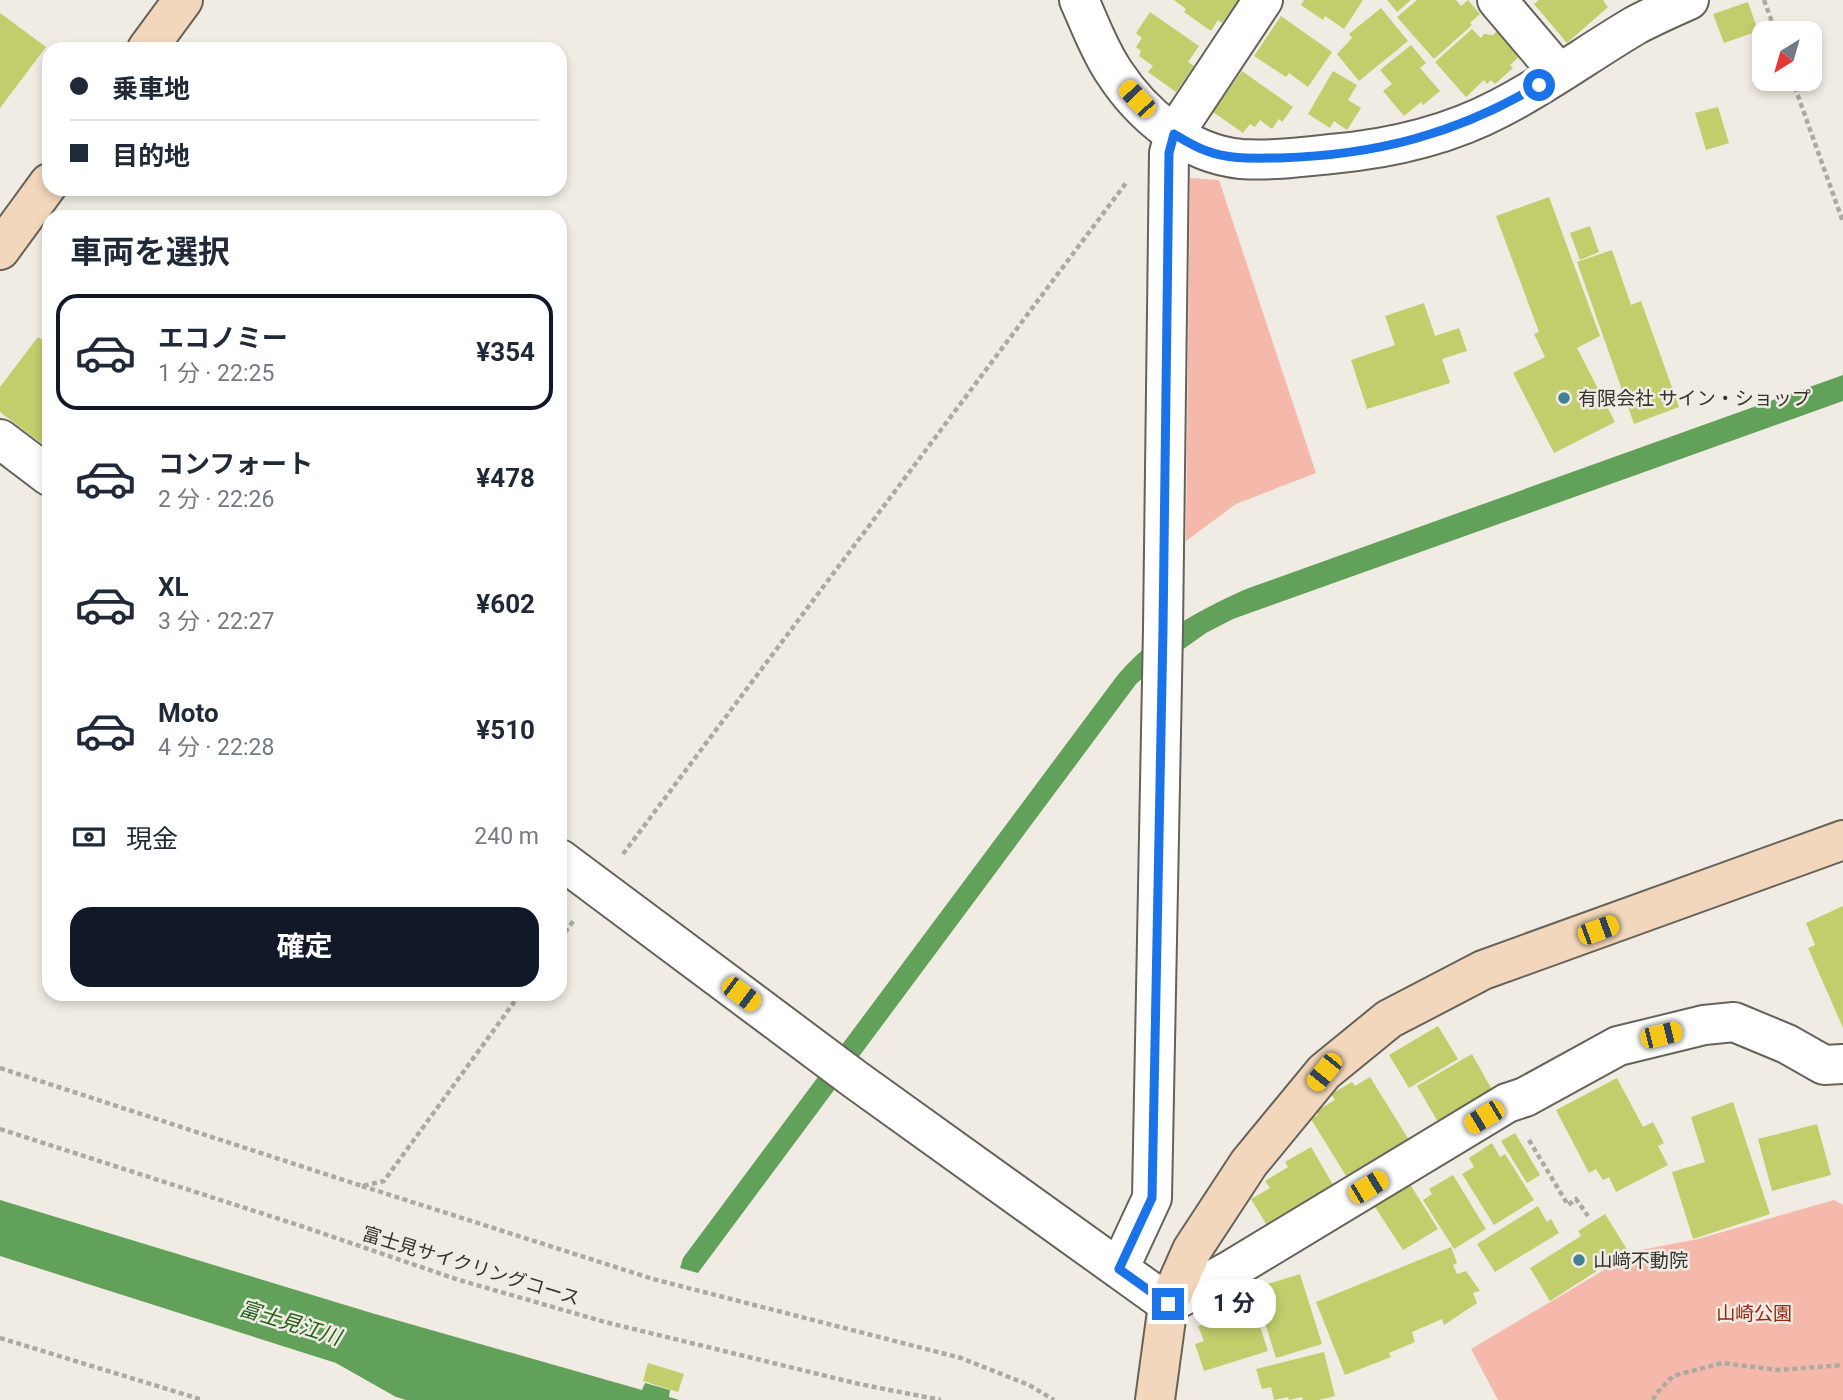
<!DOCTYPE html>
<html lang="ja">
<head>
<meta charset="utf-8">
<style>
	body { margin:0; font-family:Roboto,"Noto Sans JP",sans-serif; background:#f6f6f7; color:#1f2937; height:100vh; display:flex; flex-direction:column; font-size:26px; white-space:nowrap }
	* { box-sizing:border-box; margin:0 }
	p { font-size:23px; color:#747a83 }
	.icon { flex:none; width:38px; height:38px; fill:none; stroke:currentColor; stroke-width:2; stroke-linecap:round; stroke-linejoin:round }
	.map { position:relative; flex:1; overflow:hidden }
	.side { position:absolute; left:42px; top:210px; width:525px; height:791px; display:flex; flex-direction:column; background:#fff; border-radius:21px; box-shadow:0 4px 10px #0003 }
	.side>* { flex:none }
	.banner { position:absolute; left:42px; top:42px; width:525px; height:154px; border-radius:21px; box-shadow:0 4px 10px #0003; display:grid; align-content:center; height:154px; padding:0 28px; background:#fff }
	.needle { width:46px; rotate:217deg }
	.tools { position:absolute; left:1752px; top:21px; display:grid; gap:14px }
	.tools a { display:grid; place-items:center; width:70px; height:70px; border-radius:14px; background:#fff; box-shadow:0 4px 10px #0003; font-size:35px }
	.end { position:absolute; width:32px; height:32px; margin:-16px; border:9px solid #1a73e8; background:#fff; box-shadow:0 0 0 4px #fff }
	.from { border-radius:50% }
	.bubble { position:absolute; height:49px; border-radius:21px; background:#fff; box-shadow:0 4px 10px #0003; font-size:23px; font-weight:700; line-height:49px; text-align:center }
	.car { position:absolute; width:21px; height:42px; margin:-21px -10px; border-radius:9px; box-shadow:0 0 5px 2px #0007; background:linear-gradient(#f5c518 24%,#345 0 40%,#f5c518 0 76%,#345 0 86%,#f5c518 0) }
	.banner b { display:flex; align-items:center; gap:24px; height:66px; font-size:26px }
	.banner b+b { border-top:2px solid #e0e1e3 }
	.banner i { width:18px; height:18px; background:#1f2937 }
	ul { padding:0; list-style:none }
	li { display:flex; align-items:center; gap:21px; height:116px; margin:0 14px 10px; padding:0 14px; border:4px solid transparent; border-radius:21px }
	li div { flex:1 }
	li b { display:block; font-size:26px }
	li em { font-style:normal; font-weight:700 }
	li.current { border-color:#111827 }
	li>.icon { width:63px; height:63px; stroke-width:1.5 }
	h2 { padding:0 28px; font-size:32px; line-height:84px }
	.pay { display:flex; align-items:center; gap:18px; height:77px; padding:0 28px; font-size:26px }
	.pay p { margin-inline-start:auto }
	.action { display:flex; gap:14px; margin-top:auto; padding:14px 28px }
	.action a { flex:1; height:80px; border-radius:21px; background:#111827; color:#fff; font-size:28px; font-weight:700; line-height:80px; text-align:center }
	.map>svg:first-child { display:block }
</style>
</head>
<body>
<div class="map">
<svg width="1843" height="1400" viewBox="0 0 1843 1400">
	<rect width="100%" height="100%" fill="#f0ece3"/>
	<path fill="#f5b9ac" d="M 1190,178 L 1219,180 L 1316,473 L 1236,504 L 1186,541 Z
		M 1834,1200 L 1843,1205 L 1843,1400 L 1498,1400 L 1471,1349 L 1636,1251 L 1698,1239 Z"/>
	<path fill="#62a159" d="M 1843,375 L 1843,401 L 1233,619 L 1206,633 L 1144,677 L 1136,684 L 698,1273 L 680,1268 L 683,1258 L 1114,680 C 1146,638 1199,610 1246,589 Z
		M 0,1200 L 375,1314 L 642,1390 L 645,1383 L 670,1390 L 669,1397 L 679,1400 L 406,1400 L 396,1397 L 336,1363 L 0,1256 Z"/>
	<path fill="#c2cd6c" d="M 1174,0 L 1238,0 L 1222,23 L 1218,20 L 1211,31 L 1184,12 L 1186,9 Z
		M 1304,0 L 1363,0 L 1344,29 L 1325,16 L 1323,20 L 1301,5 Z
		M 1387,0 L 1411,0 L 1397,12 Z
		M 1417,0 L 1456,0 L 1461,6 L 1468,0 L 1480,14 L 1470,23 L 1472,25 L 1434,59 L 1397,17 Z
		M 1539,0 L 1603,0 L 1608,7 L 1567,43 L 1534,4 Z
		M 1748,2 L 1758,31 L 1724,43 L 1713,14 Z
		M 1381,8 L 1408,41 L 1359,81 L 1337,54 L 1352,38 L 1349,34 Z
		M 1150,12 L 1199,46 L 1188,62 L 1194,66 L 1176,92 L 1148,72 L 1153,66 L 1139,56 L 1141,51 L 1136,47 L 1142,38 L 1136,33 Z
		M 0,13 L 46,47 L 0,108 Z
		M 1281,16 L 1332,52 L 1308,87 L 1289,73 L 1286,77 L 1254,56 Z
		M 1500,28 L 1523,53 L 1510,65 L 1513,68 L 1495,84 L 1491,80 L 1487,84 L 1484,80 L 1466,97 L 1435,62 L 1472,29 L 1481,38 L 1484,34 L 1493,35 Z
		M 1411,45 L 1426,63 L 1420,68 L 1440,91 L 1423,105 L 1421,102 L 1404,116 L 1383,91 L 1392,84 L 1380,70 Z
		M 1242,71 L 1293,107 L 1282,122 L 1279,119 L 1272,129 L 1260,120 L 1255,127 L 1250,124 L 1243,133 L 1213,112 Z
		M 1333,71 L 1357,85 L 1348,100 L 1361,108 L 1347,130 L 1334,121 L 1330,128 L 1308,114 Z
		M 1718,107 L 1729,143 L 1706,150 L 1695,113 Z
		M 1549,197 L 1600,336 L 1577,348 L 1615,422 L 1554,453 L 1513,373 L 1545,357 L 1534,334 L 1539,332 L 1496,216 Z
		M 1590,226 L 1599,252 L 1580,260 L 1570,233 Z
		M 1612,250 L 1631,305 L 1641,301 L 1679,407 L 1634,424 L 1577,262 Z
		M 1424,303 L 1435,336 L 1459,328 L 1467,351 L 1442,359 L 1450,383 L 1367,409 L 1351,360 L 1395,345 L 1385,316 Z
		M 38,337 L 49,345 L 49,449 L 0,412 L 0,387 Z
		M 1843,906 L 1843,1028 L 1808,948 L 1815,945 L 1806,923 Z
		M 1438,1026 L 1458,1059 L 1409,1088 L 1389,1055 Z
		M 1472,1054 L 1492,1090 L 1438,1122 L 1417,1086 Z
		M 1370,1077 L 1409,1140 L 1346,1176 L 1311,1119 L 1318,1115 L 1316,1111 L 1335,1100 L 1331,1094 L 1352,1082 L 1355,1086 Z
		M 1617,1078 L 1643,1127 L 1653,1122 L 1664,1143 L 1658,1146 L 1668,1165 L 1616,1192 L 1609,1177 L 1603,1180 L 1596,1169 L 1589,1173 L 1556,1110 Z
		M 1733,1102 L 1770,1214 L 1693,1239 L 1672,1172 L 1705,1162 L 1691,1117 Z
		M 1817,1124 L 1831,1175 L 1772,1191 L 1758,1139 Z
		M 1515,1133 L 1540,1175 L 1527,1183 L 1501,1141 Z
		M 1492,1143 L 1500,1157 L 1505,1154 L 1534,1200 L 1494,1225 L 1462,1174 L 1474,1167 L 1469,1158 Z
		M 1311,1147 L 1335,1188 L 1268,1227 L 1251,1199 L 1270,1188 L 1265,1181 L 1288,1167 L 1285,1162 Z
		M 1453,1175 L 1486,1229 L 1454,1249 L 1423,1200 L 1432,1194 L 1429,1189 Z
		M 1408,1181 L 1438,1229 L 1403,1250 L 1373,1204 Z
		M 1538,1206 L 1547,1222 L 1551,1219 L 1559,1233 L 1495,1272 L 1477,1244 Z
		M 1605,1214 L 1628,1251 L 1550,1301 L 1530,1268 L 1581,1236 L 1578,1231 Z
		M 1451,1247 L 1457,1263 L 1453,1265 L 1457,1274 L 1466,1271 L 1480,1291 L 1473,1293 L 1477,1303 L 1444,1325 L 1442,1319 L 1412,1332 L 1415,1342 L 1389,1353 L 1391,1357 L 1345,1375 L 1316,1302 Z
		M 1300,1274 L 1322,1344 L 1276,1358 L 1254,1288 Z
		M 1244,1304 L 1246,1311 L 1254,1308 L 1268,1351 L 1204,1371 L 1195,1344 L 1204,1341 L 1198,1326 L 1211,1322 L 1208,1315 Z
		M 1324,1352 L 1335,1396 L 1319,1400 L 1303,1400 L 1302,1397 L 1289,1400 L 1288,1397 L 1274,1400 L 1271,1387 L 1262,1389 L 1256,1369 Z
		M 648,1363 L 684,1374 L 678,1392 L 643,1381 Z"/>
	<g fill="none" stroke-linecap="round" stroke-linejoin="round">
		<g stroke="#65625a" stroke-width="42">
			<path id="street" d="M 1079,0 C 1090,24 1099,50 1114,72 C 1142,115 1188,154 1241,159 C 1271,161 1302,157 1331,154 C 1388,149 1449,135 1500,108 C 1547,84 1590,52 1636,25 C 1653,16 1671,8 1689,0
				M 1497,0 L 1559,73
				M 0,439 L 49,476
				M 560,859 L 856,1080 L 1168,1304 L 1229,1271 L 1507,1103 L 1525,1097 L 1618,1046 L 1704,1025 L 1734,1022 L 1787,1044 L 1824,1065 L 1843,1064
				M 1119,1269 L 1152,1198 L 1163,629 L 1169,153 L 1174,134 L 1263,0"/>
		</g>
		<g stroke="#65625a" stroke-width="42">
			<path id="secondary" d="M 147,49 L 183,0
				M 0,250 L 49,183
				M 1155,1400 L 1168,1304 L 1192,1250 L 1249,1163 L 1324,1072 L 1389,1019 L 1483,970 L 1843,840"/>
		</g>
		<path stroke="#aca9a2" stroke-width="4.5" stroke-dasharray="5 3.5" stroke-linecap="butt" d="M 1764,0 L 1776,33
			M 1792,79 L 1843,222
			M 623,854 L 1126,183
			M 560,939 L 574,920
			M 0,1068 L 362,1186 L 384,1181 L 520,994
			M 0,1129 L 301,1226 L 459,1280 L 605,1322 L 859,1384 L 941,1400
			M 1529,1140 L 1568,1205 L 1576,1199 L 1588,1216
			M 362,1186 L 653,1279 L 961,1358 L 1029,1385 L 1054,1400
			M 0,1338 L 203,1400
			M 1653,1400 L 1656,1394 L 1673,1376 L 1722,1363 L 1778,1370 L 1843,1365"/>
		<use href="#street" stroke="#fff" stroke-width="38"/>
		<use href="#secondary" stroke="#f2d7bc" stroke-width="38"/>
	</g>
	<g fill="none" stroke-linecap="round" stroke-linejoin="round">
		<path stroke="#1a73e8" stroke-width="9" d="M 1168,1304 L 1119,1269 L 1152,1198 L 1163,629 L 1169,153 L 1174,134 C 1184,140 1195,147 1207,151 C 1230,160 1256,158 1280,158 C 1376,155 1457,134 1539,85"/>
	</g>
	<g fill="#428096" stroke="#f0ece3" stroke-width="2.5">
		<circle cx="1564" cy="398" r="7"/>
		<circle cx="1579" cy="1260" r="7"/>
	</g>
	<g text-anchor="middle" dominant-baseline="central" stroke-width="5" stroke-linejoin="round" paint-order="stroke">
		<g font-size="19" fill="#34322f" stroke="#f0ece3" text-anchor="start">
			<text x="1578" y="398">有限会社 サイン・ショップ</text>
			<text x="1593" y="1260">山﨑不動院</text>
		</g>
		<g font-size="19" fill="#34322f" stroke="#f0ece3">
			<text transform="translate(471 1266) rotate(17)">富士見サイクリングコース</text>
		</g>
		<g font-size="19" fill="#962611" stroke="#f0ece3">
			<text x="1754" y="1313">山崎公園</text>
		</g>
		<g font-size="21" font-style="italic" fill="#205f18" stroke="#f0ece3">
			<text transform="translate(290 1323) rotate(17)">富士見江川</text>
		</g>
	</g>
</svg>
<div class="tools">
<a><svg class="needle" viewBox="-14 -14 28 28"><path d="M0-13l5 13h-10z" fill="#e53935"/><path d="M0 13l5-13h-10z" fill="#747a83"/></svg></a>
</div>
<i class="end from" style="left:1539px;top:85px"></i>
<i class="end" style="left:1168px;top:1304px"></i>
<div class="bubble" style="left:1192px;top:1279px;width:84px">1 分</div>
<i class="car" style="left:1137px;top:99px;rotate:317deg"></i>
<i class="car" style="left:1598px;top:930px;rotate:70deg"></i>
<i class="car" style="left:741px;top:994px;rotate:127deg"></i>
<i class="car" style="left:1661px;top:1035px;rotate:76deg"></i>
<i class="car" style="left:1324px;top:1072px;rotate:219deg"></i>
<i class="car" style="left:1484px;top:1117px;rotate:239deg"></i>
<i class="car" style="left:1368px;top:1187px;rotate:59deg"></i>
<div class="banner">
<b><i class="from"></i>乗車地</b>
<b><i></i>目的地</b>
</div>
<section class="side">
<h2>車両を選択</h2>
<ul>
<li class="current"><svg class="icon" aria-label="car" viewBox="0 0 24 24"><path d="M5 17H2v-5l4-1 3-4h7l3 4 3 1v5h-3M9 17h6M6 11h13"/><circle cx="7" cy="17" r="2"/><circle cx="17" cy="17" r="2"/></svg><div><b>エコノミー</b><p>1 分 · 22:25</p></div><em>¥354</em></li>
<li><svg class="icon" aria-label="car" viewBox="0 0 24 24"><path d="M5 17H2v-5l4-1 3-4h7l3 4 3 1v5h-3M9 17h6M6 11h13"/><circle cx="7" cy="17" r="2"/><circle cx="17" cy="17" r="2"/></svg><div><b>コンフォート</b><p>2 分 · 22:26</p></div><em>¥478</em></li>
<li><svg class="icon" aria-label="car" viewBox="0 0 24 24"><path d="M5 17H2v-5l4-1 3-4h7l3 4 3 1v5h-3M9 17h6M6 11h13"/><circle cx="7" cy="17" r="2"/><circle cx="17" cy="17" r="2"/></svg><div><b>XL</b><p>3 分 · 22:27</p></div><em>¥602</em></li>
<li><svg class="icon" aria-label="car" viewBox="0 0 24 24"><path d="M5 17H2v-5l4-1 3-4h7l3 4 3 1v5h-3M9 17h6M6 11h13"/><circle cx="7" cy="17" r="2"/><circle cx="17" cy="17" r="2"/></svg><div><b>Moto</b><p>4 分 · 22:28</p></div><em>¥510</em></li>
</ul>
<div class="pay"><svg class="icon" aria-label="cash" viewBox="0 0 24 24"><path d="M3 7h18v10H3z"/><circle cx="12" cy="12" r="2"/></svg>現金<p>240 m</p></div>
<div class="action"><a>確定</a></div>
</section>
</div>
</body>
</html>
